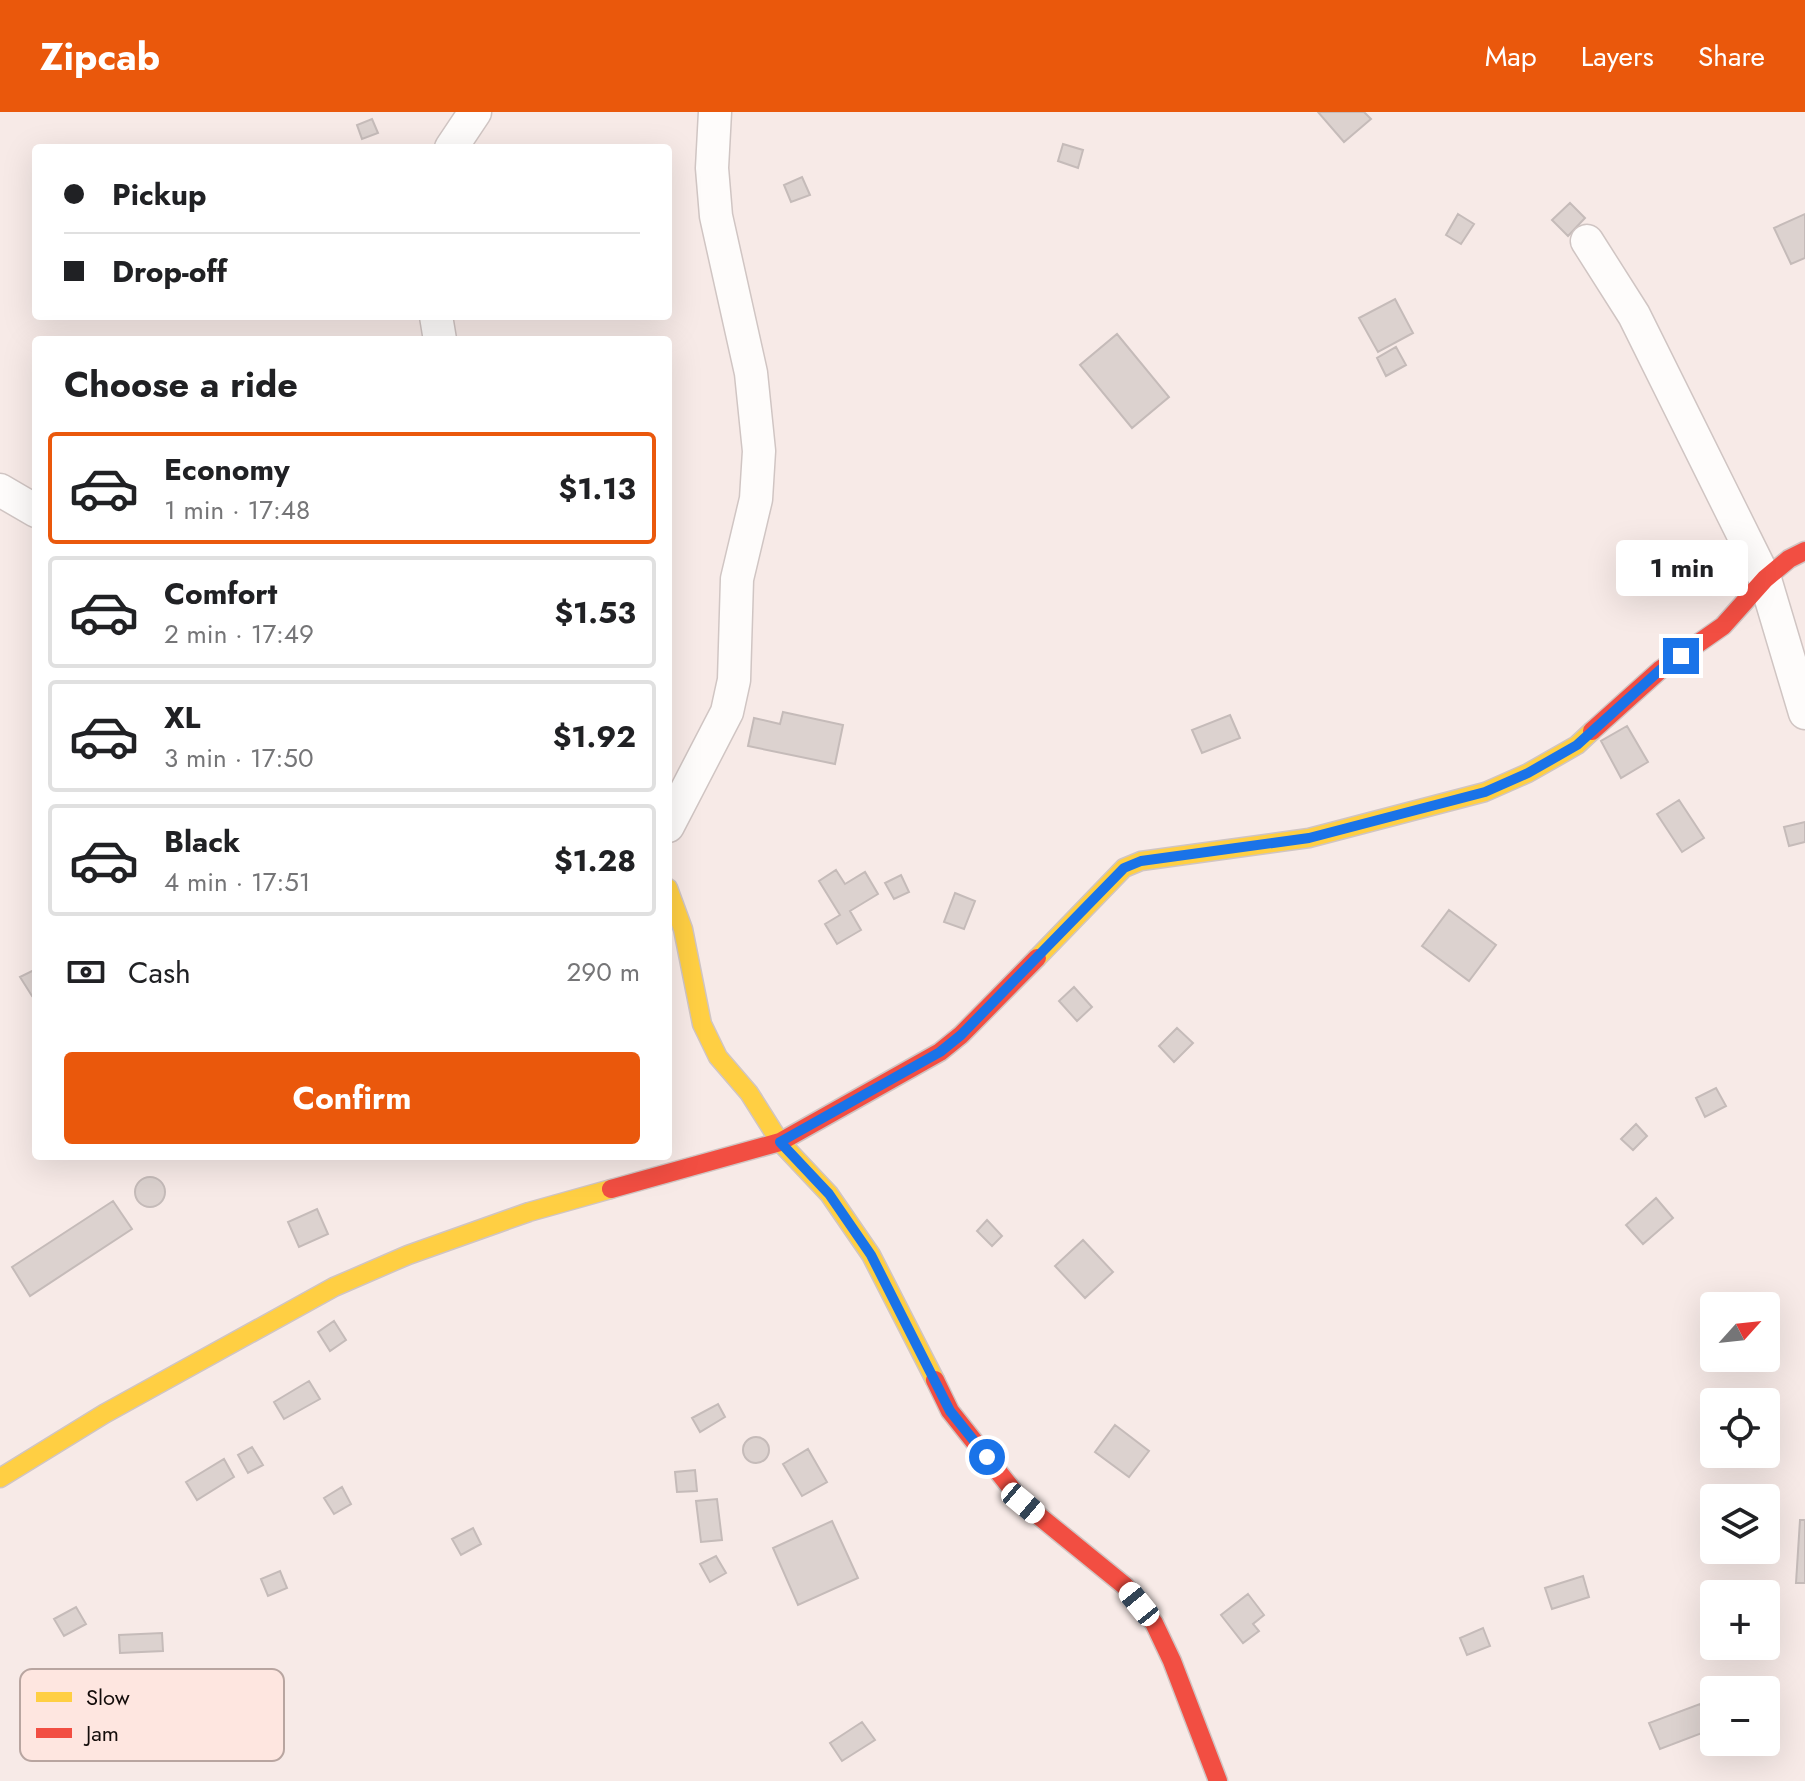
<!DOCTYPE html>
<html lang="en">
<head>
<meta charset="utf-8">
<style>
	body { margin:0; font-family:Jost,sans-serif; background:#f6f6f6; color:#202124; height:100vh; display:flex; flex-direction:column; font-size:30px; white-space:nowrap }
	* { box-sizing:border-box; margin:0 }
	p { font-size:26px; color:#757577 }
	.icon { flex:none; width:44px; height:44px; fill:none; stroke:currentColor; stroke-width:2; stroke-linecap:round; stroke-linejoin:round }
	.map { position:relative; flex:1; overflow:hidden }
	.sheet { position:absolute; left:32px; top:224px; width:640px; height:824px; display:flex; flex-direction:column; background:#fff; border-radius:8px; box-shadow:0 8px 32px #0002 }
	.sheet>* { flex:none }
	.top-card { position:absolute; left:32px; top:32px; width:640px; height:176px; border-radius:8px; box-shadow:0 8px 32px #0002; display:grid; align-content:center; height:176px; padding:0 32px; background:#fff }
	.needle { width:52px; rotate:63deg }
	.fabs { position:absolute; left:1700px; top:1180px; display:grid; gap:16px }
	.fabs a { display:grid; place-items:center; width:80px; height:80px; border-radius:8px; background:#fff; box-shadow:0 8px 32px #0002; font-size:40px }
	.end { position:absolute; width:36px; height:36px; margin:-18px; border:10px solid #1a73e8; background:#fff; box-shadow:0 0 0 4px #fff }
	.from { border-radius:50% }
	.bubble { position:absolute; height:56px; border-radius:8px; background:#fff; box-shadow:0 8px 32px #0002; font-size:26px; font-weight:700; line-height:56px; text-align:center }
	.car { position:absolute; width:24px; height:48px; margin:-24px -12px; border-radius:10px; box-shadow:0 0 6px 2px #0007; background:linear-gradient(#fff 24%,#345 0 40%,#fff 0 76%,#345 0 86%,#fff 0) }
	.top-card b { display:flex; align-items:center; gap:28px; height:76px; font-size:30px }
	.top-card b+b { border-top:2px solid #e0e0e0 }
	.top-card i { width:20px; height:20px; background:#202124 }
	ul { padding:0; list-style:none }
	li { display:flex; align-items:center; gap:24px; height:112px; margin:0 16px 12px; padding:0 16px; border:4px solid #e0e0e0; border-radius:8px }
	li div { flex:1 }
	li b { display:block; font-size:30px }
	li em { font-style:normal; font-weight:700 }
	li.selected { border-color:#ea580c }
	li>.icon { width:72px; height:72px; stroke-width:1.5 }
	h2 { padding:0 32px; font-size:36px; line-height:96px }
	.pay { display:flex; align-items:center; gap:20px; height:88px; padding:0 32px; font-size:30px }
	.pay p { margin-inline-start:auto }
	.cta { display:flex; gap:16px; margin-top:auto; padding:16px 32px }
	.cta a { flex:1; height:92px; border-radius:8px; background:#ea580c; color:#fff; font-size:32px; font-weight:700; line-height:92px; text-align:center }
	header { display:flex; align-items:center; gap:48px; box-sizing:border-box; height:112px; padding:0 40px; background:#ea580c; color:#fff }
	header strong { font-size:38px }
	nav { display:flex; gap:44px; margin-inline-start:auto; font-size:28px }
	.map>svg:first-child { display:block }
</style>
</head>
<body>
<header>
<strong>Zipcab</strong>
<nav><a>Map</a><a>Layers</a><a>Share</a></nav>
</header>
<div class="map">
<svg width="1805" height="1669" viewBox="0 0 1805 1669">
	<rect width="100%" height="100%" fill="#f7eae7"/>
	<path fill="#dcd2cf" stroke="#c5bbb9" stroke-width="2" d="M 1318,0 L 1364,0 L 1371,7 L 1344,30 Z
		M 372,7 L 378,21 L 362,27 L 357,13 Z
		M 1063,32 L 1083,38 L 1078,56 L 1058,49 Z
		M 802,65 L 810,83 L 791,90 L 784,73 Z
		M 1570,91 L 1585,106 L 1568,124 L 1552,108 Z
		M 1458,102 L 1474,112 L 1461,132 L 1446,123 Z
		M 1805,102 L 1805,146 L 1791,152 L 1774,116 Z
		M 1395,187 L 1413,221 L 1378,240 L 1359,206 Z
		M 1117,222 L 1169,285 L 1132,316 L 1080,253 Z
		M 1396,235 L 1406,253 L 1386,264 L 1377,246 Z
		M 783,600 L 843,613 L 835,652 L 748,634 L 754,606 L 780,612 Z
		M 1230,603 L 1240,626 L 1202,641 L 1192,618 Z
		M 1627,614 L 1648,650 L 1621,666 L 1601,629 Z
		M 1679,688 L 1704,726 L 1682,740 L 1657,702 Z
		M 1805,710 L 1805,730 L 1789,734 L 1784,715 Z
		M 836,758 L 845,772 L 865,760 L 878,782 L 850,799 L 861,818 L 837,832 L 825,812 L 840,803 L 819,769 Z
		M 901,763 L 909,780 L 894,787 L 885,771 Z
		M 955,781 L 975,789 L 964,817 L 944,810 Z
		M 1449,798 L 1496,833 L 1469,869 L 1422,834 Z
		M 36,857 L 36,882 L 32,884 L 20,865 Z
		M 1074,875 L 1092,895 L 1077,909 L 1059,889 Z
		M 1177,916 L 1193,931 L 1174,950 L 1159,934 Z
		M 1716,976 L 1726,994 L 1705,1005 L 1696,986 Z
		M 1636,1012 L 1647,1024 L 1633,1038 L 1621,1027 Z
		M135 1080a15 15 0 1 1 30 0a15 15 0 1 1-30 0Z
		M 1656,1086 L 1673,1106 L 1643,1132 L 1626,1113 Z
		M 113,1089 L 132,1117 L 30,1184 L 12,1155 Z
		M 317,1097 L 328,1122 L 299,1135 L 288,1110 Z
		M 987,1108 L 1002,1124 L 992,1134 L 977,1119 Z
		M 1083,1128 L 1113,1160 L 1085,1186 L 1055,1154 Z
		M 334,1209 L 346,1228 L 330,1239 L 318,1220 Z
		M 309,1269 L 320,1287 L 284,1307 L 274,1290 Z
		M 718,1292 L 725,1305 L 700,1320 L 692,1306 Z
		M 1115,1313 L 1149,1339 L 1129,1365 L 1095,1340 Z
		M743 1338a13 13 0 1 1 26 0a13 13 0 1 1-26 0Z
		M 252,1335 L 263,1353 L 248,1361 L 238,1343 Z
		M 808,1337 L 827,1370 L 802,1384 L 783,1352 Z
		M 224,1347 L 234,1365 L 197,1388 L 186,1370 Z
		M 695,1358 L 697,1379 L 677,1380 L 675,1360 Z
		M 342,1375 L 351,1392 L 334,1402 L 324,1386 Z
		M 717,1387 L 722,1428 L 701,1430 L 696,1389 Z
		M 1800,1408 L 1805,1408 L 1805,1471 L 1796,1471 Z
		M 832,1409 L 858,1466 L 798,1493 L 773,1436 Z
		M 473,1416 L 481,1432 L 461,1443 L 452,1427 Z
		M 716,1444 L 726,1461 L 710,1470 L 700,1452 Z
		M 280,1459 L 287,1476 L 268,1484 L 261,1467 Z
		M 1583,1464 L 1589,1485 L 1552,1497 L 1545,1476 Z
		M 1248,1482 L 1264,1503 L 1253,1512 L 1259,1519 L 1243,1531 L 1221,1503 Z
		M 76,1495 L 86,1512 L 64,1524 L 54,1507 Z
		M 1483,1516 L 1490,1534 L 1467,1543 L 1460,1526 Z
		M 162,1521 L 163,1539 L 120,1541 L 119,1523 Z
		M 1700,1592 L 1710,1618 L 1660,1637 L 1649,1611 Z
		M 862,1610 L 875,1628 L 842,1649 L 830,1631 Z"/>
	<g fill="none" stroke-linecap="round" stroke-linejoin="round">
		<g stroke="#d0c5c3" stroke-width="35">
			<path id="street" d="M 451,36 L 475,0
				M 1587,129 L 1634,203 L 1765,467 L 1805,601
				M 436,204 L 440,228
				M 0,378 L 36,399
				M 668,714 L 727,600 L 734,568 L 737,467 L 756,387 L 759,339 L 751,261 L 716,104 L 712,56 L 715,0"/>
		</g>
		<g stroke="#d0c5c3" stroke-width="21">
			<path id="slow" d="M 668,776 L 683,817 L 702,912 L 718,945 L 749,981 L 780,1030 L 829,1082 L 871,1143 L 935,1268
				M 1037,846 L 1124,756 L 1141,749 L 1309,726 L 1485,680 L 1528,661 L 1577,633 L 1592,619
				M 0,1366 L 104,1302 L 334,1175 L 408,1143 L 529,1100 L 611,1077"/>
		</g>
		<g stroke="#d0c5c3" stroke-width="21">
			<path id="jam" d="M 1592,619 L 1660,558 L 1723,514 L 1765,467 L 1789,447 L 1805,439
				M 611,1077 L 780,1030 L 940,940 L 961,923 L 1037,846
				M 935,1268 L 950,1299 L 1023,1391 L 1125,1474 L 1154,1511 L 1172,1549 L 1218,1669"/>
		</g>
		<use href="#street" stroke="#fefcfb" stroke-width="32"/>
		<use href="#slow" stroke="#ffcf43" stroke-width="18"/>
		<use href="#jam" stroke="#f24e42" stroke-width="18"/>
	</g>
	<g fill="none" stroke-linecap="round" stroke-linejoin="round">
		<path stroke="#1a73e8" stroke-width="10" d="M 987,1345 L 950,1299 L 871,1143 L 829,1082 L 780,1030 L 940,940 L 961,923 L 1124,756 L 1141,749 L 1309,726 L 1485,680 L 1528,661 L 1577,633 L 1660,558 L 1681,544"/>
	</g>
	<rect x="20" y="1557" width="264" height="92" rx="12" fill="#fee6e0" stroke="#b8a5a0" stroke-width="2"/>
	<rect x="36" y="1580" width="36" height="10" fill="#ffcf43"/>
	<rect x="36" y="1616" width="36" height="10" fill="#f24e42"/>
	<g font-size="22" fill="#130c0a">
		<text x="86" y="1593">Slow</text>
		<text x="86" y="1629">Jam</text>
	</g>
</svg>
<div class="fabs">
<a><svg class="needle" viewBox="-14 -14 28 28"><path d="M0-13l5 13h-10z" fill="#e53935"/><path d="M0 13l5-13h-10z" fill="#757577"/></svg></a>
<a><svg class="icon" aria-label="locate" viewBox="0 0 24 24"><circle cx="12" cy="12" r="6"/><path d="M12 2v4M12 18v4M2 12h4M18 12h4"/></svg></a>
<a><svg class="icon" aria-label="layers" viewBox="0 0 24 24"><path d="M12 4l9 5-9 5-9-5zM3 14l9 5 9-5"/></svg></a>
<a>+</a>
<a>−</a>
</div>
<i class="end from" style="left:987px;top:1345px"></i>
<i class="end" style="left:1681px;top:544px"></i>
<div class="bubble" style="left:1616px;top:428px;width:132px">1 min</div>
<i class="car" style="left:1023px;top:1391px;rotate:130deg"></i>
<i class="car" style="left:1139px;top:1492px;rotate:321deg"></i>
<div class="top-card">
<b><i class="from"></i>Pickup</b>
<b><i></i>Drop-off</b>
</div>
<section class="sheet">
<h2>Choose a ride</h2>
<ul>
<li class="selected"><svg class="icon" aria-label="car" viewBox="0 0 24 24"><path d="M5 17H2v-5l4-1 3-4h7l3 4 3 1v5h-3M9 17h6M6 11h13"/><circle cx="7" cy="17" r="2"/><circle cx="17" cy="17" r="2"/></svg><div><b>Economy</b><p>1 min · 17:48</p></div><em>$1.13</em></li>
<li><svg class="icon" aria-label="car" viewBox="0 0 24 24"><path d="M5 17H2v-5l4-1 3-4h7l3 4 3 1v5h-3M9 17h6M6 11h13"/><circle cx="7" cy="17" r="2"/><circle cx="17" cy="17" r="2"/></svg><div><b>Comfort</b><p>2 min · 17:49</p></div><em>$1.53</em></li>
<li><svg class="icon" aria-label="car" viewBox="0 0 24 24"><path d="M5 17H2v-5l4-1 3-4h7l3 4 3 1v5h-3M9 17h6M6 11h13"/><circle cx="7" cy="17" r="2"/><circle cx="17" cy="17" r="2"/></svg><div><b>XL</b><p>3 min · 17:50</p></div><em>$1.92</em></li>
<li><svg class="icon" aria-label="car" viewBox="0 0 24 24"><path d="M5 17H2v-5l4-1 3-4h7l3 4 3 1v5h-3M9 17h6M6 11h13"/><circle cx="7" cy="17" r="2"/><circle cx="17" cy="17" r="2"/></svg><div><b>Black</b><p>4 min · 17:51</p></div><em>$1.28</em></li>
</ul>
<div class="pay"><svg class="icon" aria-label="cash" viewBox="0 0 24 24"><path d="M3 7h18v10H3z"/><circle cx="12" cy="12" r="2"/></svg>Cash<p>290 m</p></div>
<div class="cta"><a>Confirm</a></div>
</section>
</div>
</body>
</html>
